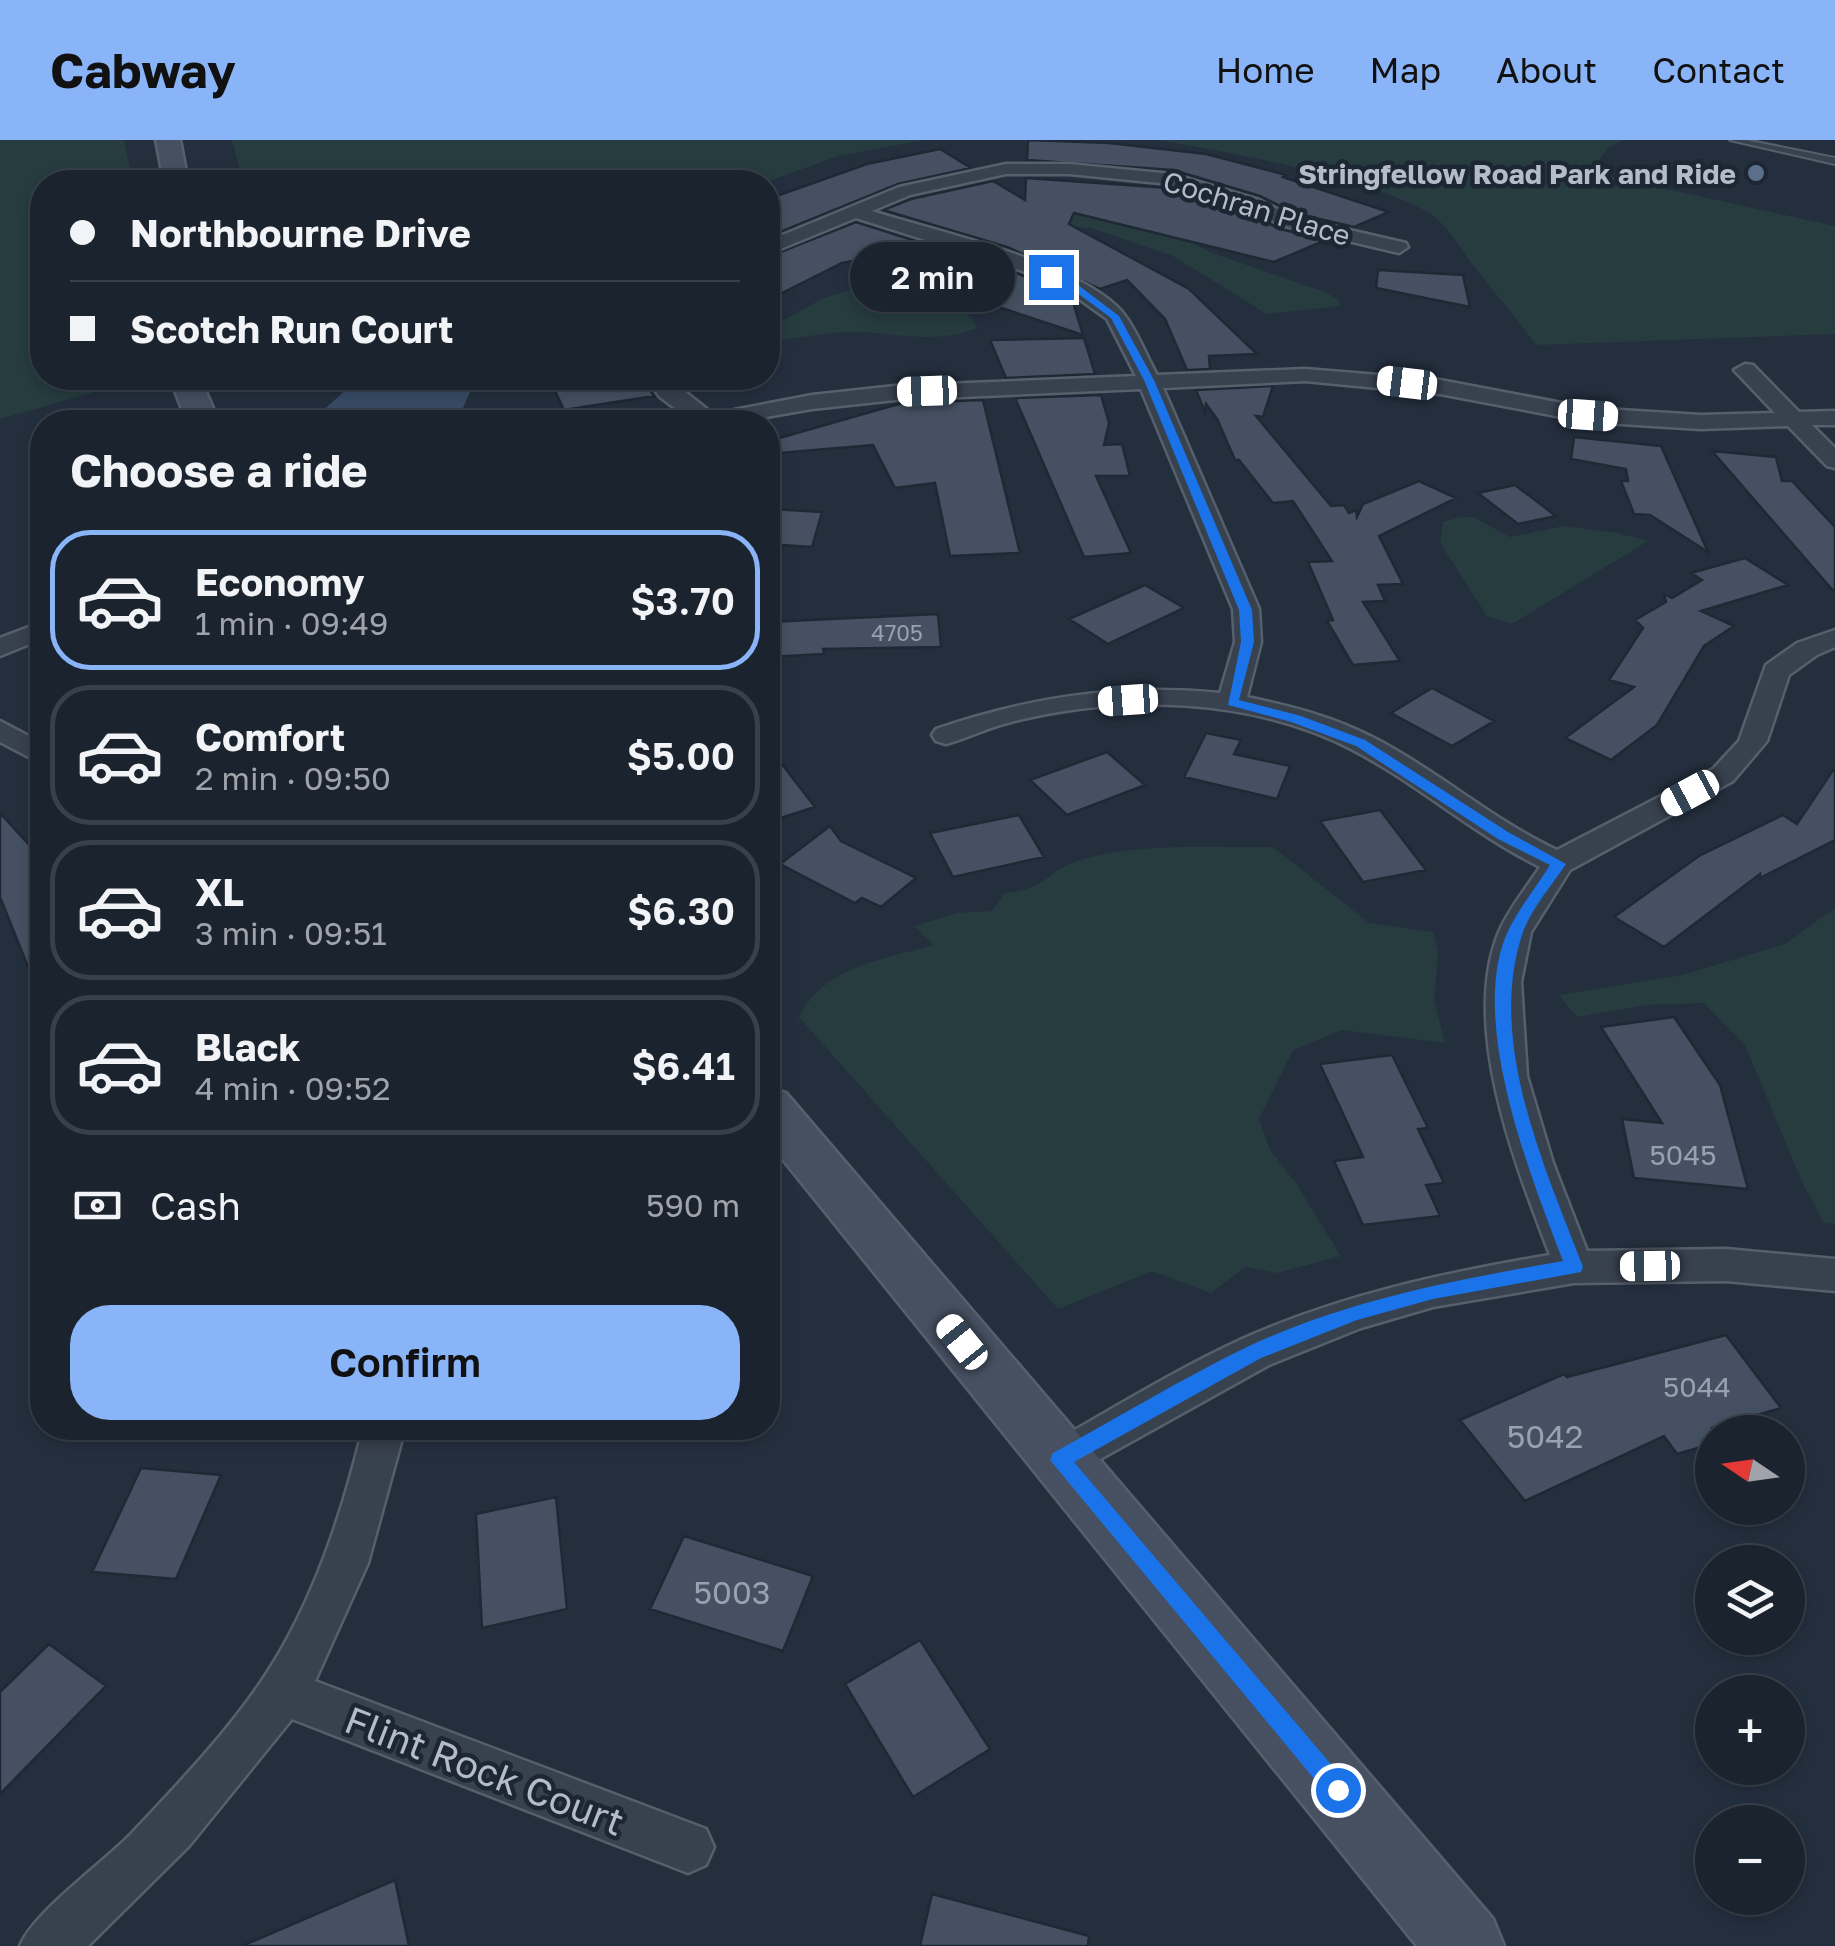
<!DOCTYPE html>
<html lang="en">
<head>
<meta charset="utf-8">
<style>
	body { margin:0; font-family:"Golos Text",sans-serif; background:#242b36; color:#f1f3f6; height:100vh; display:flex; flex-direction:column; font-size:38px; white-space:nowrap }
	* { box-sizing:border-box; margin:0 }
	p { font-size:32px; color:#a0a4aa }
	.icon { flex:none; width:55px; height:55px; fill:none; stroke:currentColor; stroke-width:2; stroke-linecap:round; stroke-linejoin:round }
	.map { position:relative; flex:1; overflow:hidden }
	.details { position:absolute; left:30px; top:270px; width:750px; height:1030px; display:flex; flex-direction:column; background:#1b232e; border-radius:40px; box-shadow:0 5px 15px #0003,0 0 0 2px #39404a }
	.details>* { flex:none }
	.hud { position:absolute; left:30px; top:30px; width:750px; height:220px; border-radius:40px; box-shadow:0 5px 15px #0003,0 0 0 2px #39404a; display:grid; align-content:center; height:220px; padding:0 40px; background:#1b232e }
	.needle { width:65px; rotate:283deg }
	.controls { position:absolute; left:1695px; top:1275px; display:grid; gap:20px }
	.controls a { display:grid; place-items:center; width:110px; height:110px; border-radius:50%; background:#1b232e; box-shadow:0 5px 15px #0003,0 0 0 2px #39404a; font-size:50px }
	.end { position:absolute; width:45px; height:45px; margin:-22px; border:12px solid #1a73e8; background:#fff; box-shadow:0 0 0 5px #fff }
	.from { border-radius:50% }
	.bubble { position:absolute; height:70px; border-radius:35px; background:#1b232e; box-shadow:0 5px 15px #0003,0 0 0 2px #39404a; font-size:32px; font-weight:600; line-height:70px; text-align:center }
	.car { position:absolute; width:30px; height:60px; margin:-30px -15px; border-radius:12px; box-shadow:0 0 8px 2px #0007; background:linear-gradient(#fff 24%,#345 0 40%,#fff 0 76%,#345 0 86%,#fff 0) }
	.hud b { display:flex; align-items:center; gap:35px; height:95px; font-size:38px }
	.hud b+b { border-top:2px solid #39404a }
	.hud i { width:25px; height:25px; background:#f1f3f6 }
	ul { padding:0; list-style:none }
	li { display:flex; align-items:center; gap:30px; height:140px; margin:0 20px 15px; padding:0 20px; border:5px solid #39404a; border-radius:40px }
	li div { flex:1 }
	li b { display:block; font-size:38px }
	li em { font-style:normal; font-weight:600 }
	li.active { border-color:#8ab4f8 }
	li>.icon { width:90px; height:90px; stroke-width:1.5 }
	h2 { padding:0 40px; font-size:45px; line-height:120px }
	.pay { display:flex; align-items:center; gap:25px; height:110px; padding:0 40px; font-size:38px }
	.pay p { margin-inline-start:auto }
	.button { display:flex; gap:20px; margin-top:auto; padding:20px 40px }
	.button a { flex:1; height:115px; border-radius:40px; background:#8ab4f8; color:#111; font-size:40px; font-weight:600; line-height:115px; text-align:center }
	header { display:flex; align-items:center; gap:60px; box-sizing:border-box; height:140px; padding:0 50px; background:#8ab4f8; color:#111 }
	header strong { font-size:48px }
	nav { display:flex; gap:55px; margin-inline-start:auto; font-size:35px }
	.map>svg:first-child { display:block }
</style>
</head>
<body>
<header>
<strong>Cabway</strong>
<nav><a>Home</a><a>Map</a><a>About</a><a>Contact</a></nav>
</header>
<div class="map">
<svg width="1835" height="1806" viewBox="0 0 1835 1806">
	<rect width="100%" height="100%" fill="#242f3e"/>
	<path fill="#263c3f" d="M 0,0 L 124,0 L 133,42 L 42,42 L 42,238 L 125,238 L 126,243 L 0,279 Z
		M 232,0 L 924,0 L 838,16 L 766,42 L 243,42 Z
		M 1159,0 L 1624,0 L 1609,7 L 1590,32 L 1835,86 L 1835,194 L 1536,205 C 1518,179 1498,157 1479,133 C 1464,115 1455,95 1437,79 C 1391,41 1222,11 1159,0 Z
		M 1070,72 L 1183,98 L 1212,113 L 1325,152 L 1339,160 L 1340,166 L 1267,174 L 1173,116 L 1091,88 L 1060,86 Z
		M 864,145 C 891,147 971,160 977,188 C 938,204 901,194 861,192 C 830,191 798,198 768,202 L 768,184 L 778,183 L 822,159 Z
		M 1461,377 L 1473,377 L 1510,397 L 1564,386 L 1617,393 L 1648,401 L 1512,484 L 1487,476 L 1440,403 L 1443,382 Z
		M 1273,707 L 1369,783 L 1433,792 L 1438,813 L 1434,860 L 1445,903 L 1342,890 L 1293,910 L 1259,979 L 1270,1010 L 1295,1042 L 1341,1116 L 1277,1133 L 1245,1127 L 1211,1153 L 1152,1131 L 1058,1169 L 799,877 C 826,825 882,820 934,805 L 914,786 L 957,773 L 992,771 L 1005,753 C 1047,750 1048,729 1081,720 C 1141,702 1211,708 1273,707 Z
		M 1835,768 L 1835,1084 L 1824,1083 L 1802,1042 L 1745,905 L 1704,863 L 1646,865 L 1577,877 L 1559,855 L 1683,835 L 1785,804 Z"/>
	<path fill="#394c67" d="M 359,238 L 476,238 L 460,275 C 430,288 348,289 318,275 Z"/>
	<path fill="#455162" stroke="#1f2835" stroke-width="2.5" d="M 1028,0 L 1109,3 L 1206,14 L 1286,35 L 1283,37 L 1389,72 L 1354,87 L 1294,73 L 1260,56 L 1173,30 L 1027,20 Z
		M 940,9 L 971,28 L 898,44 L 768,97 L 768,59 L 867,24 Z
		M 1026,38 L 1169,48 L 1246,72 L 1280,89 L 1326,100 L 1274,122 L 1074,73 L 1069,84 L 1189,149 L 1257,214 L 1209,216 L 1210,229 L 1187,230 L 1165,179 L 1127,140 L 1100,149 L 1007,107 L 883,70 L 911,59 L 993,41 L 1025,60 Z
		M 856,82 L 1019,134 L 1066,154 L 1072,159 L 1083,195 L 857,120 L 842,123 L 768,160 L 768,117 Z
		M 1378,130 L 1463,135 L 1470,167 L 1376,148 Z
		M 1084,198 L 1095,234 L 1006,238 L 990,200 Z
		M 549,238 L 642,238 L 654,256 L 564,270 Z
		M 1273,246 L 1263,277 L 1256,276 L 1331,366 L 1344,365 L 1349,373 L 1356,370 L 1357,377 L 1363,364 L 1419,341 L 1456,358 L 1379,396 L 1403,444 L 1378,445 L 1385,461 L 1363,462 L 1400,521 L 1353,525 L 1327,481 L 1333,480 L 1308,422 L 1332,421 L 1293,361 L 1273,363 L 1239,320 L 1235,320 L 1217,279 L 1206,264 L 1205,272 L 1196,250 Z
		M 1101,255 L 1109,283 L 1104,305 L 1122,304 L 1130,336 L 1096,336 L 1131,413 L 1084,417 L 1015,258 Z
		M 983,260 L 1020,413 L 950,416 L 935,343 L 895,348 L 873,305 L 779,313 L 776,299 L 902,263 Z
		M 1574,297 L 1661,306 L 1708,412 L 1650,375 L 1634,374 L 1621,341 L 1628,341 L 1626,329 L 1571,319 Z
		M 1712,311 L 1776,317 L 1782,341 L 1792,341 L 1835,387 L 1835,453 Z
		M 1515,345 L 1556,376 L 1518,384 L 1478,353 Z
		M 772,369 L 822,372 L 812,407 L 768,404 Z
		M 1745,418 L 1788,445 L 1701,471 L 1734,486 L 1704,506 L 1657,585 L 1611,620 L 1565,598 L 1634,547 L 1609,540 L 1643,488 L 1635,480 L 1666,462 L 1664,454 L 1672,458 L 1702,440 L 1691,433 Z
		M 1145,445 L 1184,468 L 1108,504 L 1069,479 Z
		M 938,474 L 941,507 L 823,509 L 824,514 L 768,517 L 768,482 Z
		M 1432,548 L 1494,581 L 1452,606 L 1391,573 Z
		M 1206,593 L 1241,600 L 1234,614 L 1290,626 L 1277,659 L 1184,637 Z
		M 768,606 L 815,667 L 768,682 Z
		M 1107,612 L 1145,645 L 1067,675 L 1030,640 Z
		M 1835,627 L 1835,700 L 1760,738 L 1760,734 L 1664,807 L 1614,777 L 1699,716 L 1783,675 L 1797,684 Z
		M 1380,670 L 1426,730 L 1363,742 L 1320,681 Z
		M 0,673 L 42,719 L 42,862 L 0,757 Z
		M 1019,675 L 1044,717 L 953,737 L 930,693 Z
		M 830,686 L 841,701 L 916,738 L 881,767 L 862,758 L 855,763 L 780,724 Z
		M 1674,877 L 1720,945 L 1748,1049 L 1634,1038 L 1622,979 L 1662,983 L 1601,887 Z
		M 1392,915 L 1428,988 L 1418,989 L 1444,1043 L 1426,1045 L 1440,1076 L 1363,1085 L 1334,1021 L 1363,1017 L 1320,924 Z
		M 1726,1195 L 1781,1268 L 1712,1288 L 1712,1304 L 1677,1314 L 1664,1296 L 1525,1361 L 1460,1280 L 1564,1234 L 1567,1237 Z
		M 141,1328 L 221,1335 L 176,1439 L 92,1432 Z
		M 556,1357 L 567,1469 L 482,1488 L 476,1374 Z
		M 684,1396 L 813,1436 L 783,1511 L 650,1469 Z
		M 920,1500 L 990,1609 L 913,1657 L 845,1544 Z
		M 49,1504 L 106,1546 L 0,1654 L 0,1552 Z
		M 395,1740 L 409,1806 L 242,1806 Z
		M 932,1754 L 1089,1796 L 1088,1806 L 920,1806 Z"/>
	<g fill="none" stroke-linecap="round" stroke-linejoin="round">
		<g stroke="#565f6c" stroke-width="4">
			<path id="lane" d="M 1730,0 L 1746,0 L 1835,18 L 1835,24 Z"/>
		</g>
		<g stroke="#565f6c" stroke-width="5">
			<path id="street" d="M 1006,24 L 1069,24 L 1172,34 L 1259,60 L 1293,77 L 1406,103 L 1408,107 L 1399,113 L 1281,85 L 1247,68 L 1170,44 L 1069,34 L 1006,34 L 910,55 L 872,71 C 937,92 1080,122 1123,173 C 1137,190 1146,216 1157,235 L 1305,229 L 1440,240 L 1588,268 L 1701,275 L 1775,273 L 1734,230 L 1745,224 L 1753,225 L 1799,272 L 1835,271 L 1835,285 L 1812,285 L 1835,308 L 1835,328 L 1827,326 L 1788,286 L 1701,289 L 1588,282 L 1440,254 L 1305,241 L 1163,248 L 1259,469 L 1261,502 L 1247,557 C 1291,566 1333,577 1372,597 C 1437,630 1491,679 1557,710 L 1713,629 L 1739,601 L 1766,525 L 1797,503 L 1835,490 L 1835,507 L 1817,515 L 1789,535 L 1767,601 L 1733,641 L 1570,730 L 1531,792 L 1521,842 L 1527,936 L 1553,1023 L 1587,1111 L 1726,1109 L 1835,1119 L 1835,1151 L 1726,1141 L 1574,1143 L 1433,1167 L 1361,1188 L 1269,1225 L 1075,1333 L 1060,1339 L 1045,1333 L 1038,1320 L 1045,1307 C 1109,1271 1173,1231 1240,1200 C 1340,1155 1443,1133 1550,1115 C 1516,1026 1460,886 1499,792 C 1508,770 1527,747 1540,727 C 1473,694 1418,644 1353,610 C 1252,557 1120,554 1011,582 C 989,587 968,598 946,604 L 936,601 L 932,595 L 936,589 C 1029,557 1122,543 1220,553 L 1235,502 L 1233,469 L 1141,249 L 895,260 L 812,269 L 737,282 L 693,282 L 660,257 L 646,238 L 668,238 L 713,274 L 812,255 L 895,246 L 1136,236 L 1107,179 L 1068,151 L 1020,130 L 856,78 L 768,114 L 768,101 L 899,47 Z
				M 42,482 L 42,499 L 0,516 L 0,498 Z
				M 0,581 L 42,603 L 42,624 L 0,602 Z
				M 363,1288 L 405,1288 L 368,1423 L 315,1541 L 706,1689 L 714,1707 L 706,1725 L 688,1733 L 292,1579 L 189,1706 L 88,1806 L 20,1806 C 35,1771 102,1724 132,1693 C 178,1644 228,1592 265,1536 C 314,1461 342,1374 363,1288 Z"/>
		</g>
		<g stroke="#565f6c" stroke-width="5">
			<path id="secondary" d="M 156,0 L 180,0 L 188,42 L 164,42 Z
				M 170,238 L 200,238 L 219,282 L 187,282 Z
				M 768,947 L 786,953 L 1493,1779 L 1504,1806 L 1417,1806 L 768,1001 Z"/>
		</g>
		<use href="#lane" fill="#38414e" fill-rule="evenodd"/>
		<use href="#street" fill="#38414e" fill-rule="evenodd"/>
		<use href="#secondary" fill="#465061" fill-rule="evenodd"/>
	</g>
	<path fill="#1a73e8" d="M 1048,135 L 1078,145 L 1119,176 L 1154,240 L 1252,470 L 1254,502 L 1239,560 L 1301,576 L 1365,600 L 1508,692 L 1566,724 C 1552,745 1530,770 1522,795 C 1487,902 1545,1028 1583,1127 L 1581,1132 L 1433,1159 L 1357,1180 L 1261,1218 L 1074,1322 L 1346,1642 L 1350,1650 L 1346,1658 L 1338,1661 L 1330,1658 L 1050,1320 L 1053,1313 C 1117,1278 1181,1239 1247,1207 C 1347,1160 1455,1140 1563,1121 C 1531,1037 1466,877 1509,789 C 1520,767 1537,746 1550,725 L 1498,699 L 1356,606 L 1291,582 L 1228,565 L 1241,502 L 1239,470 L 1144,240 L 1111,178 L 1072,149 L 1048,139 Z"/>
	<circle fill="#5c6f8a" stroke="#1d2633" stroke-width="4" cx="1756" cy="33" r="10"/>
	<g text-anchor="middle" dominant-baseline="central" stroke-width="9" stroke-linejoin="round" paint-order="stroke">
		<g font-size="22" fill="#98a1af">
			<text x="897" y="492">4705</text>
		</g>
		<g font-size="28" font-weight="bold" fill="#b4bcc9" stroke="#1d2633" text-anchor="end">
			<text x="1736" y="33">Stringfellow Road Park and Ride</text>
		</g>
		<g font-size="28" fill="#b4bcc9" stroke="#1d2633">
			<text transform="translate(1257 68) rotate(17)">Cochran Place</text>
		</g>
		<g font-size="28" fill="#98a1af">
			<text x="1683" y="1014">5045</text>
			<text x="1697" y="1246">5044</text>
		</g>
		<g font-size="32" fill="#98a1af">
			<text x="1545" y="1296">5042</text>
			<text x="732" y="1452">5003</text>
		</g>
		<g font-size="38" fill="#b4bcc9" stroke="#1d2633">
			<text transform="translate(485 1630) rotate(21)">Flint Rock Court</text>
		</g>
	</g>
</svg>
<div class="controls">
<a><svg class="needle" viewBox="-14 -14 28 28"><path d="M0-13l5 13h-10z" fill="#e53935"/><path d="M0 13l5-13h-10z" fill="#a0a4aa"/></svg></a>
<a><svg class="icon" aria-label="layers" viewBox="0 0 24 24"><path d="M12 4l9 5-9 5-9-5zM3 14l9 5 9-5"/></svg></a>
<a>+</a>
<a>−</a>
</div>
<i class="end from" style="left:1338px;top:1650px"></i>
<i class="end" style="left:1051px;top:137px"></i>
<div class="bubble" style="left:850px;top:102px;width:165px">2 min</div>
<i class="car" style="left:1407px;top:243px;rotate:277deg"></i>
<i class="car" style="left:927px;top:251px;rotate:268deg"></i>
<i class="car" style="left:1588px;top:275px;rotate:94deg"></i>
<i class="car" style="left:1128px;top:560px;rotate:266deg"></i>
<i class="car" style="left:1690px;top:653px;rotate:242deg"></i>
<i class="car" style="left:1650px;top:1126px;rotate:269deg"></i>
<i class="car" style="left:962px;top:1202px;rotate:321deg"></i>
<div class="hud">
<b><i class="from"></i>Northbourne Drive</b>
<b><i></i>Scotch Run Court</b>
</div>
<section class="details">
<h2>Choose a ride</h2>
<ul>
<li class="active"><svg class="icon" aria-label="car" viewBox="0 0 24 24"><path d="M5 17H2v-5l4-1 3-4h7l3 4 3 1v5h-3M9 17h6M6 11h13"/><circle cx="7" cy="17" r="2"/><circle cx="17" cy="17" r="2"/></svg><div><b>Economy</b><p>1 min · 09:49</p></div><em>$3.70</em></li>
<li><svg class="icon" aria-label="car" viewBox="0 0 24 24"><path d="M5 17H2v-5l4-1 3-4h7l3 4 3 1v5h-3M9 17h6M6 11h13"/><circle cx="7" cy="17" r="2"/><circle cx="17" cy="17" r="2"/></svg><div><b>Comfort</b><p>2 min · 09:50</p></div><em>$5.00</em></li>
<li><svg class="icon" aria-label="car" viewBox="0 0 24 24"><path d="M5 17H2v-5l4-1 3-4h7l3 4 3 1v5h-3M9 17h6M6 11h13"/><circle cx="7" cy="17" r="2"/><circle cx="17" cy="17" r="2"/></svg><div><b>XL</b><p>3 min · 09:51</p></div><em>$6.30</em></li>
<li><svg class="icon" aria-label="car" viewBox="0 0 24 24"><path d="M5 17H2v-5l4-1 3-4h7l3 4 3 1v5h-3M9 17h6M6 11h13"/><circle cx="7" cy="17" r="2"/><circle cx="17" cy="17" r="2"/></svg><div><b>Black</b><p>4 min · 09:52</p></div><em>$6.41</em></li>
</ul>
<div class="pay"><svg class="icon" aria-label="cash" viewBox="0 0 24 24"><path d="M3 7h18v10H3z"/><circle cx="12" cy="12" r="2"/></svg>Cash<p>590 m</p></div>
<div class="button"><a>Confirm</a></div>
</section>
</div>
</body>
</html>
